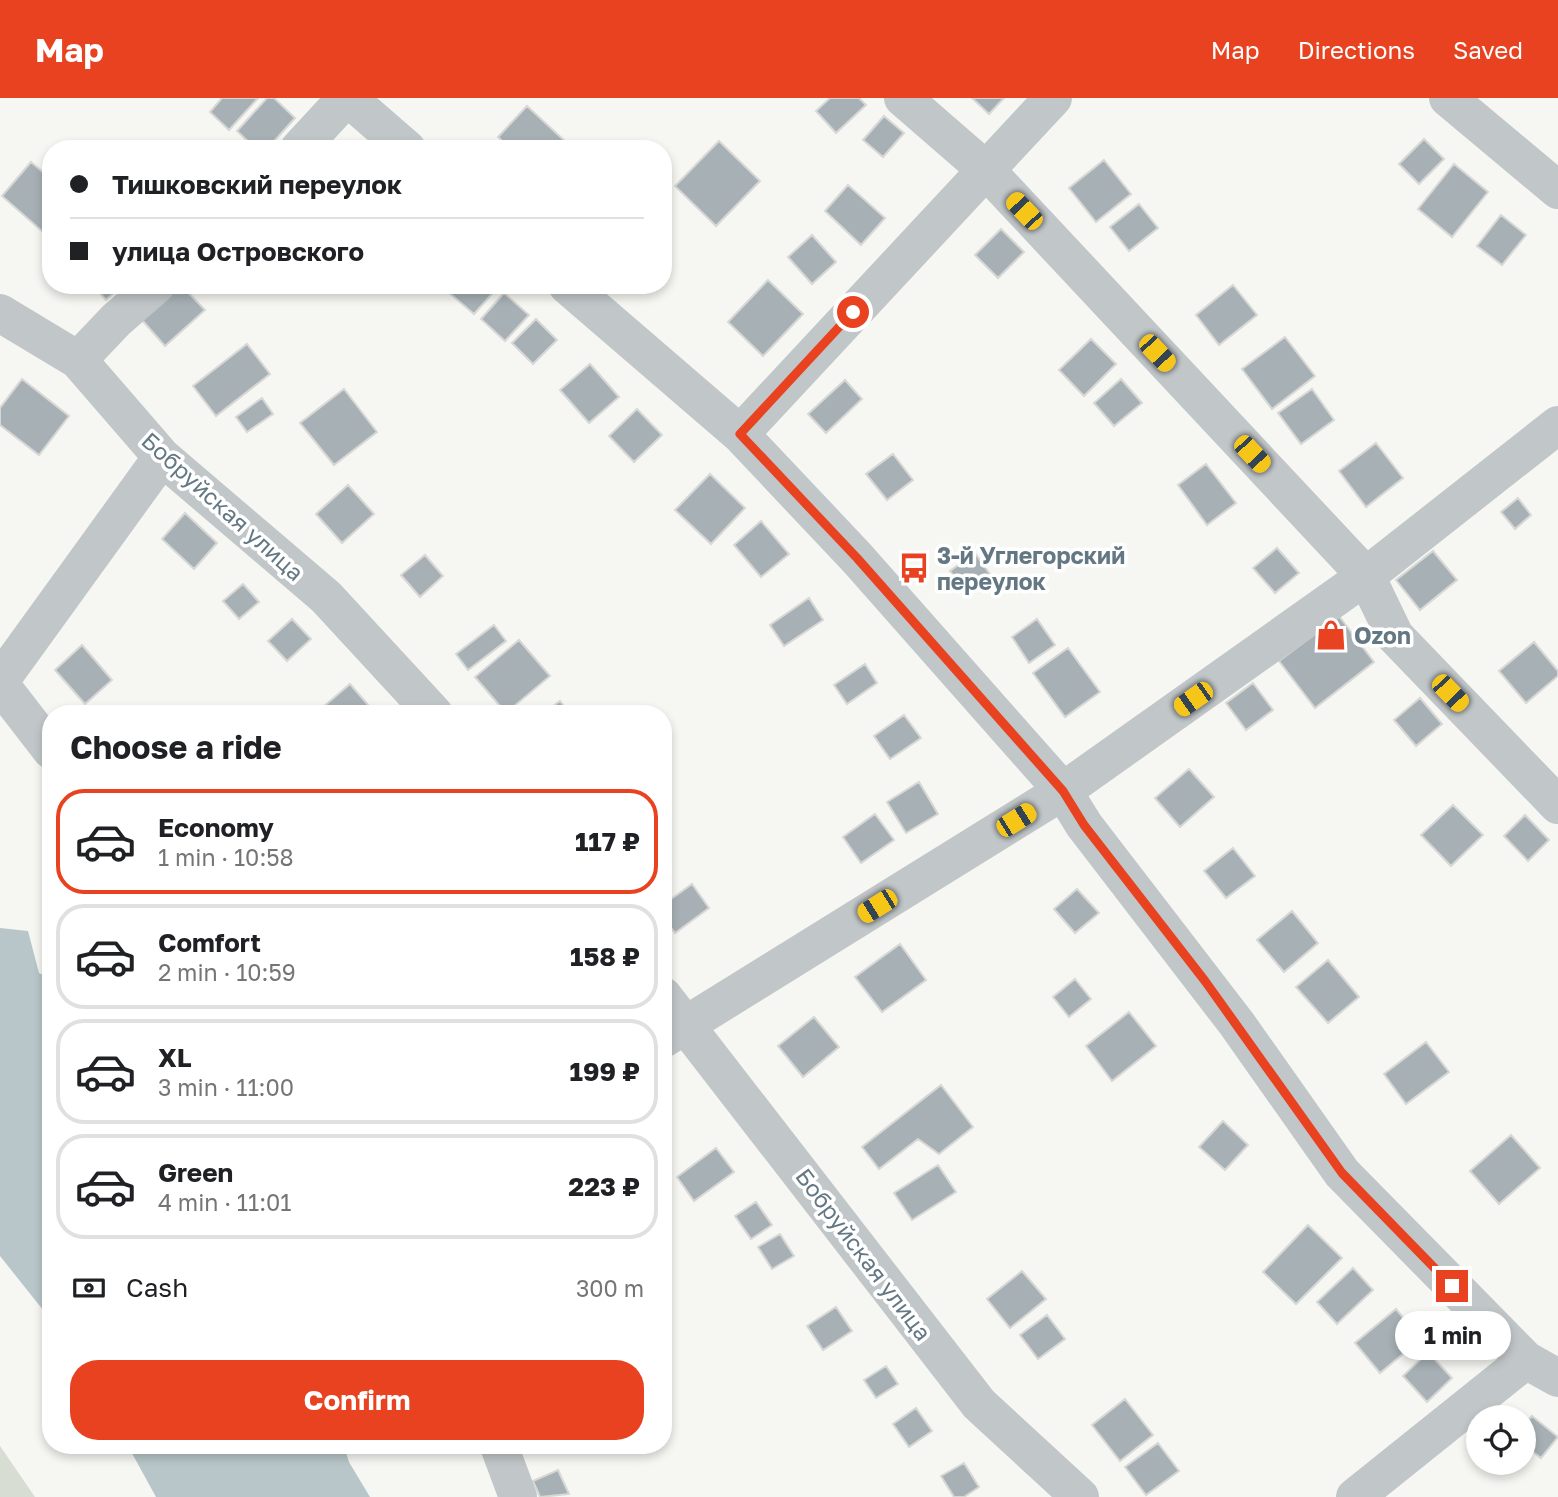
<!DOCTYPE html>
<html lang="en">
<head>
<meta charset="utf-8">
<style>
	body { margin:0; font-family:"Golos Text",sans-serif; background:#f2f2f2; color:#202124; height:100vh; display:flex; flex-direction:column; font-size:26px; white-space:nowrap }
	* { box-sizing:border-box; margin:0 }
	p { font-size:23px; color:#757577 }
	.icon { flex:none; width:38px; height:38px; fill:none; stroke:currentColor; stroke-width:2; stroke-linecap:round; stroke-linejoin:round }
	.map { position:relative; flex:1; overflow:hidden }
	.drawer { position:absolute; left:42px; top:607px; width:630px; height:749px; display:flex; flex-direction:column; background:#fff; border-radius:28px; box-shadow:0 4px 10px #0003 }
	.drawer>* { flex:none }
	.guide { position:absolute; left:42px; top:42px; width:630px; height:154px; border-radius:28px; box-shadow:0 4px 10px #0003; display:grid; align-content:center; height:154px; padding:0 28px; background:#fff }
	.tools { position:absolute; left:1466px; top:1307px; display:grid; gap:14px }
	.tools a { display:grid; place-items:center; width:70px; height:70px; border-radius:50%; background:#fff; box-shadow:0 4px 10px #0003; font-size:35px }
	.end { position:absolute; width:32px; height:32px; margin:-16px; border:9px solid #e84220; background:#fff; box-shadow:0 0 0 4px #fff }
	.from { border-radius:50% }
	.bubble { position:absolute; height:49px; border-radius:24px; background:#fff; box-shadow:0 4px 10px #0003; font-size:23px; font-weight:700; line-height:49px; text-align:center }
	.car { position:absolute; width:21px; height:42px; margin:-21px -10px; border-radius:9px; box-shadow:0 0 5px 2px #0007; background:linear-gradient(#f5c518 24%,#345 0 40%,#f5c518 0 76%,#345 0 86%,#f5c518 0) }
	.guide b { display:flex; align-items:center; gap:24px; height:66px; font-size:26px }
	.guide b+b { border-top:2px solid #e0e0e0 }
	.guide i { width:18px; height:18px; background:#202124 }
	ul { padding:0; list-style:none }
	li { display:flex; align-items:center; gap:21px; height:105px; margin:0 14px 10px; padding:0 14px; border:4px solid #e0e0e0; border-radius:28px }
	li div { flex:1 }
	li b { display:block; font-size:26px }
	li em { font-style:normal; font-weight:700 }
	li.current { border-color:#e84220 }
	li>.icon { width:63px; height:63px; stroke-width:1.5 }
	h2 { padding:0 28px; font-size:32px; line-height:84px }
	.pay { display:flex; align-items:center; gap:18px; height:77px; padding:0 28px; font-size:26px }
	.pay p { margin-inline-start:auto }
	.action { display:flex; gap:14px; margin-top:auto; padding:14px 28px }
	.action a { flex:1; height:80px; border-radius:28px; background:#e84220; color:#fff; font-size:28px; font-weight:700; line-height:80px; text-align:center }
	header { display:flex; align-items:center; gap:42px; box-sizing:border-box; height:98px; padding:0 35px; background:#e84220; color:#fff }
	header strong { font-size:33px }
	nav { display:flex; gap:38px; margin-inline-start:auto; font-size:24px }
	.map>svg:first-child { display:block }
</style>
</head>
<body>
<header>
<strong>Map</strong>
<nav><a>Map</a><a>Directions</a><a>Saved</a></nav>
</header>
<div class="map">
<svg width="1558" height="1399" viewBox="0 0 1558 1399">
	<rect width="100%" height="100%" fill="#f6f6f2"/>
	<path fill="#d7ddd3" d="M 0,1348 L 35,1399 L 0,1399 Z"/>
	<path fill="#b8c6c9" d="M 0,830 L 28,833 L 39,875 L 51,880 L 51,1222 L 0,1158 Z
		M 128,1348 L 344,1348 L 349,1364 L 370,1399 L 156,1399 Z"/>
	<path fill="#a7b1b5" stroke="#d7d7d5" stroke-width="2" d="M 222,0 L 258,0 L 229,32 L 210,14 Z
		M 267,0 L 274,0 L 295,20 L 267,51 L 256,51 L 237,33 Z
		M 830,0 L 859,0 L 866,7 L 836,35 L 816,13 Z
		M 972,0 L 1004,0 L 989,16 Z
		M 527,8 L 567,45 L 561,51 L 511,51 L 498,39 Z
		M 884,18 L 904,35 L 883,59 L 863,42 Z
		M 1424,41 L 1444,61 L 1419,86 L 1399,66 Z
		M 719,43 L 760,83 L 716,128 L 675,88 Z
		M 1104,62 L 1131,96 L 1096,124 L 1069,90 Z
		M 31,64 L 51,81 L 51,141 L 2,98 Z
		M 1454,66 L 1488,94 L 1452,139 L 1418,111 Z
		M 848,87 L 885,120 L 861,147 L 825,113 Z
		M 1139,106 L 1158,130 L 1129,153 L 1110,129 Z
		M 1501,117 L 1526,137 L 1502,167 L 1477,148 Z
		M 1001,131 L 1024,154 L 998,180 L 975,157 Z
		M 812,137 L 836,164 L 812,186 L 788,159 Z
		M 768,182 L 803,216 L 763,258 L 728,224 Z
		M 93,187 L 123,187 L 106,202 Z
		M 181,187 L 205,212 L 165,248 L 142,222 Z
		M 440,187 L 498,187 L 499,188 L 474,216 Z
		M 1233,187 L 1257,217 L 1219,247 L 1196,217 Z
		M 504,195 L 529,217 L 505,243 L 481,221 Z
		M 536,221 L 557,242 L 533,266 L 512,245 Z
		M 1285,239 L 1315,278 L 1272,311 L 1242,271 Z
		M 1091,241 L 1116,266 L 1084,298 L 1059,272 Z
		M 247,246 L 270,276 L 216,318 L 193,288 Z
		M 590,266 L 619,299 L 589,325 L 560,292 Z
		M 22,281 L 69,318 L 39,357 L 0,327 L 0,310 Z
		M 1121,281 L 1142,305 L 1114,328 L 1094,305 Z
		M 845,282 L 862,301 L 826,335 L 808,316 Z
		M 344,291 L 377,334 L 334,367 L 300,325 Z
		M 1312,291 L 1334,322 L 1301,346 L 1278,315 Z
		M 262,300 L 273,316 L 247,334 L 236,319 Z
		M 637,311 L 662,337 L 634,364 L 609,338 Z
		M 1376,345 L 1403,380 L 1366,409 L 1339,373 Z
		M 893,356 L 913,382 L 887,402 L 866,376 Z
		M 1206,366 L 1236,405 L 1207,427 L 1178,387 Z
		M 710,376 L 745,410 L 711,446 L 675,412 Z
		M 348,387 L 374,416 L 342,445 L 316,416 Z
		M 1518,400 L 1531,417 L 1515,431 L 1501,414 Z
		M 185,415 L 217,445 L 194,471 L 162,441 Z
		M 761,423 L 789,456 L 761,479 L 734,447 Z
		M 1277,450 L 1299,475 L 1275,495 L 1253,470 Z
		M 1433,453 L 1457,482 L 1420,512 L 1396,482 Z
		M 975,455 L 992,479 L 968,497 L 950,473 Z
		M 425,457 L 443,478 L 420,499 L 401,477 Z
		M 243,486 L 259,504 L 239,521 L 223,503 Z
		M 809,500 L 823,522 L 784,548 L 770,527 Z
		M 1339,518 L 1374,564 L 1315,610 L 1279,563 Z
		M 292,521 L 311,541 L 287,563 L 268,543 Z
		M 1037,521 L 1055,547 L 1029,565 L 1012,539 Z
		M 494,527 L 506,543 L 468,572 L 456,556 Z
		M 519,542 L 550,578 L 506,615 L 475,579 Z
		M 1534,544 L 1558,573 L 1558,578 L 1526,605 L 1499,573 Z
		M 82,547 L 112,582 L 85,606 L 55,572 Z
		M 1068,550 L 1100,594 L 1065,619 L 1033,575 Z
		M 865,566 L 877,585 L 847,606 L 834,587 Z
		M 1253,585 L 1273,612 L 1246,632 L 1226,605 Z
		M 350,586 L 376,616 L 329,616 L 323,609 Z
		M 1420,600 L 1442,626 L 1416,648 L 1394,622 Z
		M 560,603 L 570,616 L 543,616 Z
		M 904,617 L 921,640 L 890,661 L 874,638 Z
		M 1189,671 L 1214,699 L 1180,729 L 1155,700 Z
		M 919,684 L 938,716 L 906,735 L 887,704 Z
		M 1453,707 L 1483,737 L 1451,768 L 1421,737 Z
		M 875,716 L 894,742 L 861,765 L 843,739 Z
		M 1525,717 L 1549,742 L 1528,763 L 1504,738 Z
		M 1233,750 L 1255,778 L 1226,800 L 1204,773 Z
		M 692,786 L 709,810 L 675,835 L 663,818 L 663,807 Z
		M 1077,791 L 1099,815 L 1075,835 L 1054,811 Z
		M 1292,813 L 1318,845 L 1284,874 L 1257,842 Z
		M 900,846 L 926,882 L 882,914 L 855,879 Z
		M 1328,862 L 1359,899 L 1328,925 L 1296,889 Z
		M 1075,881 L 1091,901 L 1069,919 L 1053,899 Z
		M 1129,914 L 1156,948 L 1112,983 L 1086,948 Z
		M 814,919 L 839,949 L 803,979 L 778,948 Z
		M 1426,944 L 1449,974 L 1406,1006 L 1384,976 Z
		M 941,987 L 973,1029 L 939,1056 L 918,1041 L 879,1071 L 862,1049 Z
		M 1223,1023 L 1248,1047 L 1225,1072 L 1199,1049 Z
		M 1511,1037 L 1540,1070 L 1499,1106 L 1470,1073 Z
		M 716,1050 L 734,1074 L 694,1103 L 677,1079 Z
		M 938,1067 L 956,1094 L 912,1122 L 894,1095 Z
		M 756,1104 L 772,1127 L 751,1141 L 735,1118 Z
		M 1308,1127 L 1342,1160 L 1296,1206 L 1263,1174 Z
		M 780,1136 L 794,1158 L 772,1171 L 758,1149 Z
		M 1353,1170 L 1373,1192 L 1337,1226 L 1317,1204 Z
		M 1022,1173 L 1046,1201 L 1010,1230 L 987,1201 Z
		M 836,1209 L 852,1233 L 823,1252 L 807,1228 Z
		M 1396,1211 L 1421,1241 L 1380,1275 L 1355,1245 Z
		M 1047,1217 L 1065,1241 L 1038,1261 L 1020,1237 Z
		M 1428,1254 L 1452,1280 L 1427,1304 L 1403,1278 Z
		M 886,1268 L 898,1286 L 876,1300 L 864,1282 Z
		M 1125,1301 L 1153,1337 L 1120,1363 L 1092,1327 Z
		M 916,1310 L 932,1333 L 909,1349 L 893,1326 Z
		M 1532,1318 L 1558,1339 L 1541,1360 L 1524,1347 L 1524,1327 Z
		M 1158,1345 L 1179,1373 L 1146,1397 L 1125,1369 Z
		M 964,1365 L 979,1389 L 964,1399 L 954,1399 L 941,1378 Z
		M 558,1372 L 569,1396 L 540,1399 L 533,1383 Z"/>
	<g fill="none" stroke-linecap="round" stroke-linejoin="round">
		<path stroke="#c1c6c8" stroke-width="38" d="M 348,0 L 407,51
			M 903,0 L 986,72 L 1366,478 L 1395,538 L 1558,707
			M 1448,0 L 1558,92
			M 299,51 L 346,0
			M 567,187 L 740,336 L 857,460 L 1063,693 L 1084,727 L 1237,926 L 1342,1075 L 1526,1262 L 1558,1280
			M 0,215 L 78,262 L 162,359 L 326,499 L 434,616
			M 78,262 L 116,222 L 156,187
			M 740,336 L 1053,0
			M 0,583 L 162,359
			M 0,586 L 51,652
			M 663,898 L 979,1306 L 1080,1399
			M 663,941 L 1063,693 L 1366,478 L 1558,327
			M 499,1348 L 518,1399
			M 1355,1399 L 1526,1262"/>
	</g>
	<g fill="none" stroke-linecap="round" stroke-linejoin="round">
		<path stroke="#e84220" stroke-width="9" d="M 853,214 L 740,336 L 857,460 L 1063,693 L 1084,727 L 1205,883 L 1342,1075 L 1452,1188"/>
	</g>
	<defs>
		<g id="bus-bare" transform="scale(2.415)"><path d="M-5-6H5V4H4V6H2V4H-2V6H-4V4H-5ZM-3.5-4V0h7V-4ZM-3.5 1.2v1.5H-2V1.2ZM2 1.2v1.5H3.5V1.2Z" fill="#e84220" stroke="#fff" stroke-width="2.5" paint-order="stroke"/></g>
		<g id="shop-bare" transform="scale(2.415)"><path d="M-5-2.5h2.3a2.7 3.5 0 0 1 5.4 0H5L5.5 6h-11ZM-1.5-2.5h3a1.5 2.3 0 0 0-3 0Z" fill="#e84220" stroke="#fff" stroke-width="2.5" paint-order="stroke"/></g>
	</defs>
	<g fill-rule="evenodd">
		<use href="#bus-bare" x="914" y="470"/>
		<use href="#shop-bare" x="1331" y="537"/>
	</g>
	<g text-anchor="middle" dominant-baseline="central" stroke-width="7" stroke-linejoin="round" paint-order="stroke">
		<g font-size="23" fill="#647884" stroke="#fff">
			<text transform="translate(223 408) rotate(42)">Бобруйская улица</text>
			<text transform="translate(864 1156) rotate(53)">Бобруйская улица</text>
		</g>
		<g font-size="23" font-weight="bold" fill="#647884" stroke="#fff" text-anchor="start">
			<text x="937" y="457">3-й Углегорский<tspan x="937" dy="26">переулок</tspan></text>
			<text x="1354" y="537">Ozon</text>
		</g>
	</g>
</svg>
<div class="tools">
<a><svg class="icon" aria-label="locate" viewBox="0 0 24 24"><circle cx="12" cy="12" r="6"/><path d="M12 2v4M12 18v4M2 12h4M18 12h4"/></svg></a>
</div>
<i class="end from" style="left:853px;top:214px"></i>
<i class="end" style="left:1452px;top:1188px"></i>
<div class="bubble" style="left:1395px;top:1213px;width:116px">1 min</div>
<i class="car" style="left:1024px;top:113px;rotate:317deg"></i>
<i class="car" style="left:1157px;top:255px;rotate:137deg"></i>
<i class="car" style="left:1252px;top:356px;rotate:137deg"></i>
<i class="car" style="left:1450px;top:595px;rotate:136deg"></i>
<i class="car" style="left:1193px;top:601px;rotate:235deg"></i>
<i class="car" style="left:1016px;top:722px;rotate:58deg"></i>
<i class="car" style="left:877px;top:808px;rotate:238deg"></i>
<div class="guide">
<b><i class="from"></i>Тишковский переулок</b>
<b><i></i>улица Островского</b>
</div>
<section class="drawer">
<h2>Choose a ride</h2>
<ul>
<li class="current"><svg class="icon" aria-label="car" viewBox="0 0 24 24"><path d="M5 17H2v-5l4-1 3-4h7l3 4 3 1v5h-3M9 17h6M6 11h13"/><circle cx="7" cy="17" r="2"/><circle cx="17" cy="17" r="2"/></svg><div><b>Economy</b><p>1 min · 10:58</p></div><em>117 ₽</em></li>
<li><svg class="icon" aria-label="car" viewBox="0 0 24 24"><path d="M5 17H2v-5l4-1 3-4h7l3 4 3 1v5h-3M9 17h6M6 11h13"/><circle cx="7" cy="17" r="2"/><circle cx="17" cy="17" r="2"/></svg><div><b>Comfort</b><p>2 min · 10:59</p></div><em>158 ₽</em></li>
<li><svg class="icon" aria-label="car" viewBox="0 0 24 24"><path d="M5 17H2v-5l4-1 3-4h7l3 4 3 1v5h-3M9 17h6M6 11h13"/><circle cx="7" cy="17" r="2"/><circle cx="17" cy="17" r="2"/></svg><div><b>XL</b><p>3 min · 11:00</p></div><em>199 ₽</em></li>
<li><svg class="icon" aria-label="car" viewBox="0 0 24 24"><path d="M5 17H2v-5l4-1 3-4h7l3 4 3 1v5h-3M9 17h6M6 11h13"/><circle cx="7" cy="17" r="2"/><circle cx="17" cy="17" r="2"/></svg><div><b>Green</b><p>4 min · 11:01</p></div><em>223 ₽</em></li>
</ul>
<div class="pay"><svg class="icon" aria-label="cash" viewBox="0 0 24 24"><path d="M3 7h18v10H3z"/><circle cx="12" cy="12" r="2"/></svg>Cash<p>300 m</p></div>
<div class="action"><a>Confirm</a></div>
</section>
</div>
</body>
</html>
